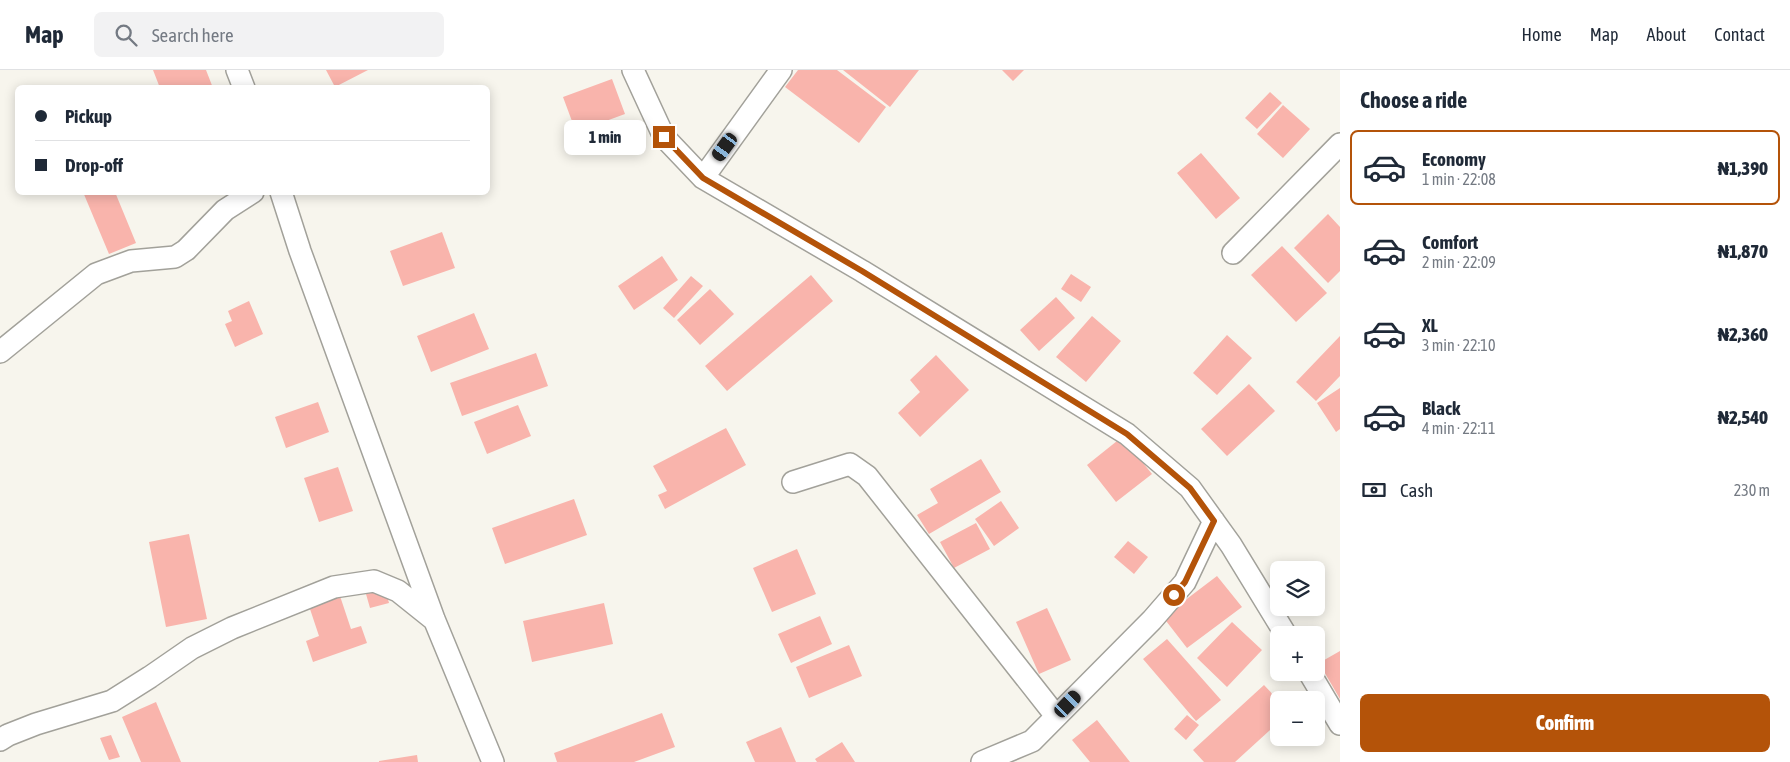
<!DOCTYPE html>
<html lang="en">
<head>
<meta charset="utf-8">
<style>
	body { margin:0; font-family:"Asap Condensed",sans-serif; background:#f2f2f3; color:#1f2937; height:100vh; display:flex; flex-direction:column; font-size:19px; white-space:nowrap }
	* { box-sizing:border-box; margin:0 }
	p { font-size:16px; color:#747a83 }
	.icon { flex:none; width:28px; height:28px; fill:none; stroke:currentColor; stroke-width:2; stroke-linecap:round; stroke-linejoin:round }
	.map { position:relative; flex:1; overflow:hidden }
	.side { display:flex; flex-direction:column; background:#fff; width:450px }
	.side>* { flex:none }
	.guide { position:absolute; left:15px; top:15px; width:475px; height:110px; border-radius:8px; box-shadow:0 2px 12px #0003; display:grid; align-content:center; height:110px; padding:0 20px; background:#fff }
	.buttons { position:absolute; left:1270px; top:491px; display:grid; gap:10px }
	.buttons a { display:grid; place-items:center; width:55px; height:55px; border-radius:8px; background:#fff; box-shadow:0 2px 12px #0003; font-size:25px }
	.end { position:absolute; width:22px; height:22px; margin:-11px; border:6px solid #b45309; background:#fff; box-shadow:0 0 0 2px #fff }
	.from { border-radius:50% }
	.bubble { position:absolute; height:35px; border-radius:8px; background:#fff; box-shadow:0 2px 12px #0003; font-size:16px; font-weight:800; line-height:35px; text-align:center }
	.car { position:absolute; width:15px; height:30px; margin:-15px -8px; border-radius:6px; box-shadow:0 0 4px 1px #0007; background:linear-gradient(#222 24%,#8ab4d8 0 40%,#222 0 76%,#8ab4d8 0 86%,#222 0) }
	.guide b { display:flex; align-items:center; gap:18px; height:48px; font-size:19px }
	.guide b+b { border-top:1px solid #e0e1e3 }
	.guide i { width:12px; height:12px; background:#1f2937 }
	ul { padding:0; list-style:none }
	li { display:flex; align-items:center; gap:15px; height:75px; margin:0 10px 8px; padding:0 10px; border:2px solid transparent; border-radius:8px }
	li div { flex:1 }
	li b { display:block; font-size:19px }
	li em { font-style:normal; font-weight:800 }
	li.current { border-color:#b45309 }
	li>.icon { width:45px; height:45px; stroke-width:1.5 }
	h2 { padding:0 20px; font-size:22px; line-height:60px }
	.pay { display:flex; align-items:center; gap:12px; height:55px; padding:0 20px; font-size:19px }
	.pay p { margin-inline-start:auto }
	.button { display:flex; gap:10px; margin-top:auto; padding:10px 20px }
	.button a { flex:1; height:58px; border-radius:8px; background:#b45309; color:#fff; font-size:20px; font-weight:800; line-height:58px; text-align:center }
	header { display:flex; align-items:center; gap:30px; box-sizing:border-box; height:70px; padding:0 25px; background:#fff; border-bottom:1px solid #e0e1e3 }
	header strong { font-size:24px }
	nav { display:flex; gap:28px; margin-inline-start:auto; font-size:18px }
	.search { width:350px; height:45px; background:#f2f2f3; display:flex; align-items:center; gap:12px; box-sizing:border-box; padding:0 18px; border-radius:8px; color:#747a83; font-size:19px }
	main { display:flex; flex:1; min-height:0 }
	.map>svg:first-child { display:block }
</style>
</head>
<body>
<header>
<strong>Map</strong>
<div class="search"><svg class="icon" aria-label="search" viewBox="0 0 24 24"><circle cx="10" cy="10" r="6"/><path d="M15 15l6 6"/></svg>Search here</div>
<nav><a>Home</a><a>Map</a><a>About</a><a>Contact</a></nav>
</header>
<main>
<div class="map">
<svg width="1340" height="692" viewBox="0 0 1340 692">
	<rect width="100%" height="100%" fill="#f7f5ed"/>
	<path fill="#f9b4ac" d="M 153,0 L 206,0 L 213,18 L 160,18 Z
		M 326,0 L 368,0 L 335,17 Z
		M 798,0 L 837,0 L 886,37 L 859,73 L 785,17 Z
		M 843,0 L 919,0 L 890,37 Z
		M 1002,0 L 1024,0 L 1013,11 Z
		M 612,9 L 625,44 L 576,62 L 563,27 Z
		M 1270,22 L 1282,33 L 1257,59 L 1245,48 Z
		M 1283,35 L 1310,59 L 1283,88 L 1257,64 Z
		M 1201,83 L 1240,128 L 1216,149 L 1177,103 Z
		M 83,122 L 115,122 L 136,173 L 109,184 Z
		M 1328,144 L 1340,157 L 1340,201 L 1328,213 L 1294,178 Z
		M 442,162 L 455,198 L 403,216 L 390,181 Z
		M 1282,176 L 1327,223 L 1296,252 L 1251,205 Z
		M 662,186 L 678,210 L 634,240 L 618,216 Z
		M 1071,204 L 1091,217 L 1081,232 L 1061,219 Z
		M 811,205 L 833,231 L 727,321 L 705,296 Z
		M 691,206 L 703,216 L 674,248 L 663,238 Z
		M 710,219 L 734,244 L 700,275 L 677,250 Z
		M 1056,227 L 1075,248 L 1039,281 L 1020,260 Z
		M 249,231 L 263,264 L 235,277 L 225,254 L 232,251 L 228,241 Z
		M 474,243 L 489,279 L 431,302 L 417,266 Z
		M 1092,246 L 1121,271 L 1086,312 L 1056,287 Z
		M 1227,265 L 1252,288 L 1217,325 L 1193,303 Z
		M 1340,266 L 1340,306 L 1316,331 L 1296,312 Z
		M 536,283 L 548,316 L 462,346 L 450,313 Z
		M 936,285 L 969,320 L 920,367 L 898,343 L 920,322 L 910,310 Z
		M 1249,314 L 1275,341 L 1227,386 L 1201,359 Z
		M 1340,318 L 1340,359 L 1336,362 L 1317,333 Z
		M 318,332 L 329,362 L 286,378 L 275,347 Z
		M 518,335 L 531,366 L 487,384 L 474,352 Z
		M 726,358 L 746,395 L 665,439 L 658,425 L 667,421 L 653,396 Z
		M 1122,367 L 1152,404 L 1116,432 L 1087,395 Z
		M 981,389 L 1001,422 L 929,464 L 917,445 L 938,433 L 930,419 Z
		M 338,397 L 353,441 L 319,452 L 304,408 Z
		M 574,429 L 587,465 L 505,494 L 492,458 Z
		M 1001,431 L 1019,458 L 994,476 L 975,449 Z
		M 976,453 L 990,479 L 954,498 L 940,472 Z
		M 189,464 L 207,549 L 166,557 L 149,472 Z
		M 1128,471 L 1148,487 L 1134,504 L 1114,487 Z
		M 797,479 L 816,524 L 772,542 L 753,498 Z
		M 1217,506 L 1242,537 L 1187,578 L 1163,547 Z
		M 385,518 L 389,533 L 370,538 L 366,524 Z
		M 338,520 L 351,559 L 361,556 L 367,573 L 313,592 L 306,571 L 319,566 L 307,530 Z
		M 604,533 L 613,574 L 532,592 L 523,551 Z
		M 1047,538 L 1071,590 L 1039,604 L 1016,552 Z
		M 820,546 L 832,574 L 791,593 L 778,564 Z
		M 1232,552 L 1262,580 L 1227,617 L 1197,588 Z
		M 1167,569 L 1221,630 L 1196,651 L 1143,589 Z
		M 849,575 L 862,606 L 809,628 L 796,597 Z
		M 1340,581 L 1340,629 L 1319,593 Z
		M 1264,615 L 1279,631 L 1279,652 L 1235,692 L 1204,692 L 1193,680 Z
		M 156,632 L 181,692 L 141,692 L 122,647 Z
		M 662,643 L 675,677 L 634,692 L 557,692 L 554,683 Z
		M 1187,645 L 1199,655 L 1186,670 L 1174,659 Z
		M 1097,650 L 1130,692 L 1090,692 L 1072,670 Z
		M 781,657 L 796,692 L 755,692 L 746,672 Z
		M 111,665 L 120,687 L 109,690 L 100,668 Z
		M 842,672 L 855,692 L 817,692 L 815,689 Z
		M 417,685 L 418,692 L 379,692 L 379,691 Z"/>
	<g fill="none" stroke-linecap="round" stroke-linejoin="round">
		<g stroke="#a2a19a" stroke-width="24">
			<path id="minor" d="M 237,0 L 244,18
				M 633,0 L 664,67 L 703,108 L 862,201 L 1127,364 L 1190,418 L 1231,475 L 1286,565
				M 703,108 L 781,0
				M 281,122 L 300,181 L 434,549 L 493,692
				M 1233,183 L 1340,74
				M 0,282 L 96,204 L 131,191 L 175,187 L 186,180 L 225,140 L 253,122
				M 793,412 L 850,394 L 867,406 L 1056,646
				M 1309,602 L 1340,654
				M 0,670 L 8,665 L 36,654 L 112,631 L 150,607 L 192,578 L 232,558 L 334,517 L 374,511 L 398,521 L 433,549
				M 982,692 L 1032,671 L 1152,550 L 1185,512 L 1214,451"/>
		</g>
		<use href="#minor" stroke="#fff" stroke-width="21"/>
	</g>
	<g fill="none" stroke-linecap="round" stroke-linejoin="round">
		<path stroke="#b45309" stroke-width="6" d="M 664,67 L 703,108 L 862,201 L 1127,364 L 1190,418 L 1214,451 L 1185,512 L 1174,525"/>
	</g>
</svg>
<div class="buttons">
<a><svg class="icon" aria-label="layers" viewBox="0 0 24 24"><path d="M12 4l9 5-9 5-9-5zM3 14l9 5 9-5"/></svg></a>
<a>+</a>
<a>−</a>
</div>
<i class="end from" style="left:1174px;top:525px"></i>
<i class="end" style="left:664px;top:67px"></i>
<div class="bubble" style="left:564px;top:50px;width:82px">1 min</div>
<i class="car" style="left:725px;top:77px;rotate:216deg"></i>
<i class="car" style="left:1068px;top:634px;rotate:44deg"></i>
<div class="guide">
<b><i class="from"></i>Pickup</b>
<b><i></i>Drop-off</b>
</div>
</div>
<section class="side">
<h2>Choose a ride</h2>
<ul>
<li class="current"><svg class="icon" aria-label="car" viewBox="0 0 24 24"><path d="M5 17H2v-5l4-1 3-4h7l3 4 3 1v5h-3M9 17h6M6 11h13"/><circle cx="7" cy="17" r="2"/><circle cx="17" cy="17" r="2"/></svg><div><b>Economy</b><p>1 min · 22:08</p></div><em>₦1,390</em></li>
<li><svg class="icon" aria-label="car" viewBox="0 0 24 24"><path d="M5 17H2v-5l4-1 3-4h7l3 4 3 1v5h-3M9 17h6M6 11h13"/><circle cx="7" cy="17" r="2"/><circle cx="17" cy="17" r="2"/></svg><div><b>Comfort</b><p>2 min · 22:09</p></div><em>₦1,870</em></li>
<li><svg class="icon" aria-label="car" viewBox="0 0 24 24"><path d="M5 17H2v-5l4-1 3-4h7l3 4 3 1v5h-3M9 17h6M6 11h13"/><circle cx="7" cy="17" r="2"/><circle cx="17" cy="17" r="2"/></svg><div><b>XL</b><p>3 min · 22:10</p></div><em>₦2,360</em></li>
<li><svg class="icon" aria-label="car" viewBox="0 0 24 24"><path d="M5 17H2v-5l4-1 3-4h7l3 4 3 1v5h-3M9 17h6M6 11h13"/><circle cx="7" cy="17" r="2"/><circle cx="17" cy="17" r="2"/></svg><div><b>Black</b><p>4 min · 22:11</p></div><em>₦2,540</em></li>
</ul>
<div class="pay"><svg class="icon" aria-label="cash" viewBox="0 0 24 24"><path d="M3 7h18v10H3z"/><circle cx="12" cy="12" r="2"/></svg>Cash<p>230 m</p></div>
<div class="button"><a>Confirm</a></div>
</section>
</main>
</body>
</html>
